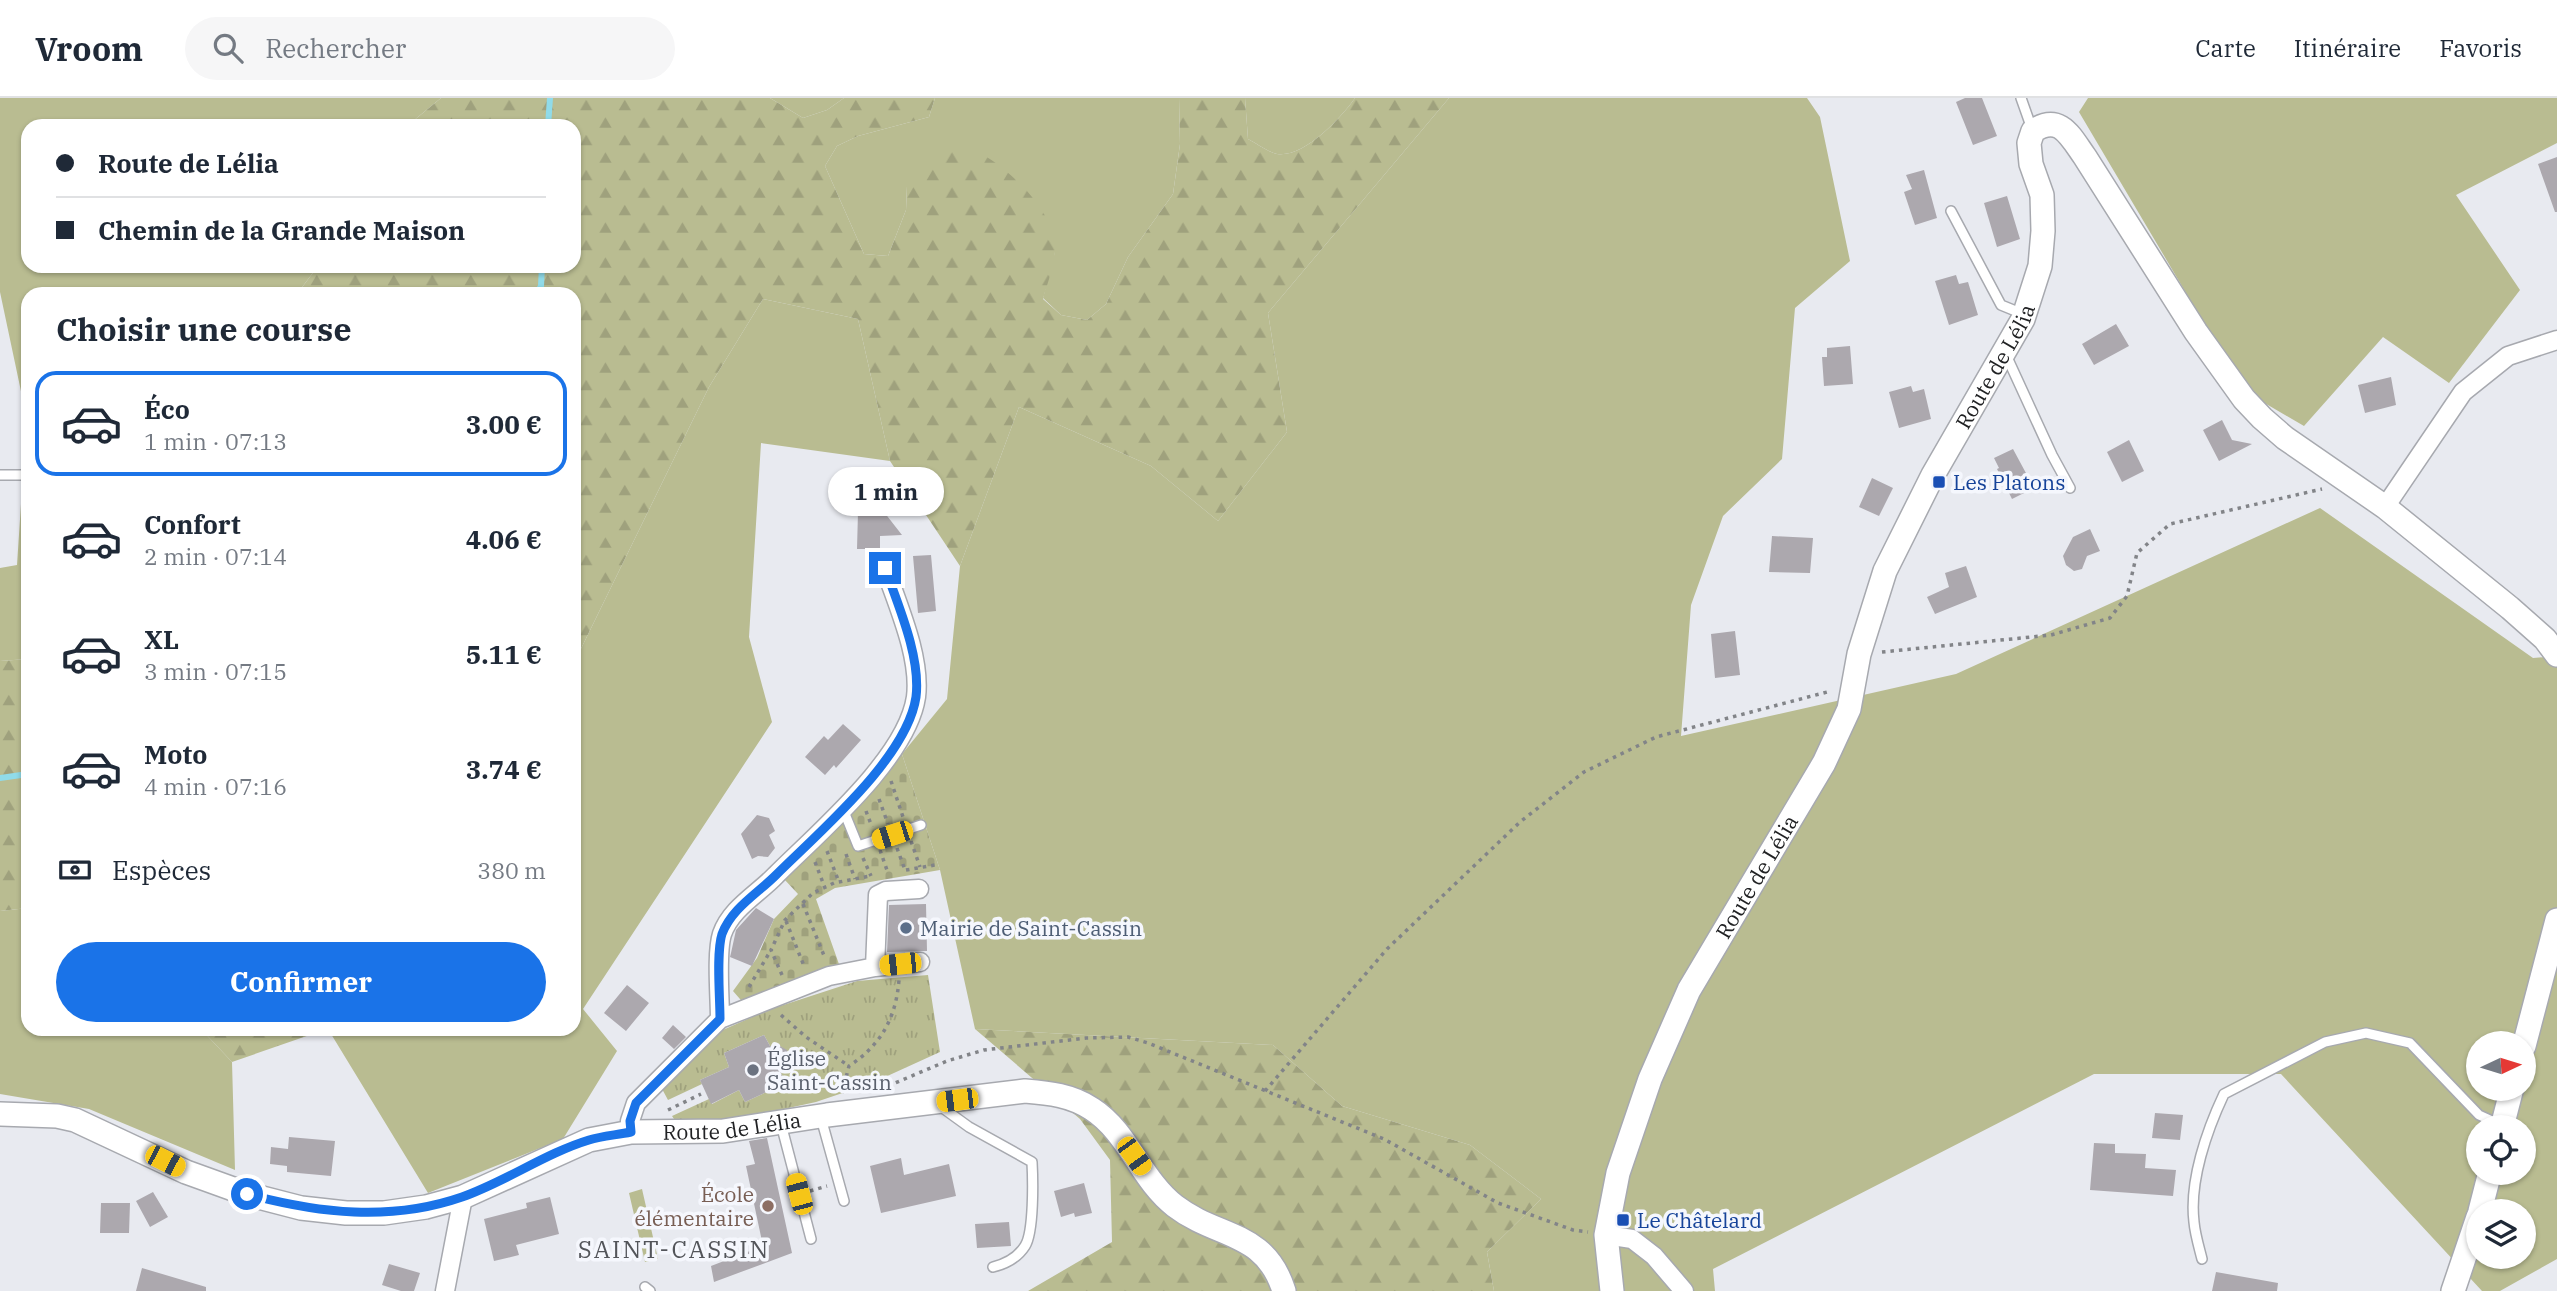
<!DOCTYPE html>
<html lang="fr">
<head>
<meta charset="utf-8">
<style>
	body { margin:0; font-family:"IBM Plex Serif",serif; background:#f6f6f7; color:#1f2937; height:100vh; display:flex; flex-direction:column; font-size:26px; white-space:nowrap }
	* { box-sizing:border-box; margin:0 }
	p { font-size:23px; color:#747a83 }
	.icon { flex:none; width:38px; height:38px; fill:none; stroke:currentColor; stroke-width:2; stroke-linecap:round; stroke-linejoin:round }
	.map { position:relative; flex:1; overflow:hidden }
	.sheet { position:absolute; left:21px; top:189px; width:560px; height:749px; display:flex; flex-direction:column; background:#fff; border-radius:21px; box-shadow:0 2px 5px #0004 }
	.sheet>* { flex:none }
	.banner { position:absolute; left:21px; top:21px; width:560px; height:154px; border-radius:21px; box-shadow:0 2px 5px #0004; display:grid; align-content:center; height:154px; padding:0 35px; background:#fff }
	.needle { width:46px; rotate:86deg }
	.buttons { position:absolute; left:2466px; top:933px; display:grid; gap:14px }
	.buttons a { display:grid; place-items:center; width:70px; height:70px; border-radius:50%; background:#fff; box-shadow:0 2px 5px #0004; font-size:35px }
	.end { position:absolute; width:32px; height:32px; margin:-16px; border:9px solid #1a73e8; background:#fff; box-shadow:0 0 0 4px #fff }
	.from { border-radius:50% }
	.bubble { position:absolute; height:49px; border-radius:24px; background:#fff; box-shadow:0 2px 5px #0004; font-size:23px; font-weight:800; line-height:49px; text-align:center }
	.car { position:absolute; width:21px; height:42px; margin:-21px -10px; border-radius:9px; box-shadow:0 0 5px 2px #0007; background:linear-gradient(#f5c518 24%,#345 0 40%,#f5c518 0 76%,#345 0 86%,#f5c518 0) }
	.banner b { display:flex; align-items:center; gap:24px; height:66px; font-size:26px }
	.banner b+b { border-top:2px solid #e0e1e3 }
	.banner i { width:18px; height:18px; background:#1f2937 }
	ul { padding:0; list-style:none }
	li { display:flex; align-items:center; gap:21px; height:105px; margin:0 14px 10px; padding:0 21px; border:4px solid transparent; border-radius:21px }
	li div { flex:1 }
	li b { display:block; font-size:26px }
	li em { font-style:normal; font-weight:800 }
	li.active { border-color:#1a73e8 }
	li>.icon { width:63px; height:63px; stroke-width:1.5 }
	h2 { padding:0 35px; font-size:32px; line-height:84px }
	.pay { display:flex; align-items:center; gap:18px; height:77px; padding:0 35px; font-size:26px }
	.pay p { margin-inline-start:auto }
	.action { display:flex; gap:14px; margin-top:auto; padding:14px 35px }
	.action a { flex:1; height:80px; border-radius:42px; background:#1a73e8; color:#fff; font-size:28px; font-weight:800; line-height:80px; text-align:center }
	header { display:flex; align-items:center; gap:42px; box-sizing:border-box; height:98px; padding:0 35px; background:#fff; border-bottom:2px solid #e0e1e3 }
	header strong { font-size:33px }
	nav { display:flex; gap:38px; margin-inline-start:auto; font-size:24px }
	.search { width:490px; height:63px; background:#f6f6f7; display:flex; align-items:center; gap:18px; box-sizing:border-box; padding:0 24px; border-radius:38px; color:#747a83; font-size:26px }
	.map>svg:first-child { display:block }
</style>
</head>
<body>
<header>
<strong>Vroom</strong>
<div class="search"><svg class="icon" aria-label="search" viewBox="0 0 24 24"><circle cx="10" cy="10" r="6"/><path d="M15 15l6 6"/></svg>Rechercher</div>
<nav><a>Carte</a><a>Itinéraire</a><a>Favoris</a></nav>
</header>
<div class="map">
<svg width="2557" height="1193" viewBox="0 0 2557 1193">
	<defs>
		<pattern id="forest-firs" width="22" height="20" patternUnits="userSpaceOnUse" patternTransform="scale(1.75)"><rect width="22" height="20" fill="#b9bc91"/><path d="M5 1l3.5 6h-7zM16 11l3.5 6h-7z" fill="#9fa17d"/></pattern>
		<pattern id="cemetery-stones" width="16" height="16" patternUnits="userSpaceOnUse" patternTransform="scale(1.75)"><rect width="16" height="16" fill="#b9bc91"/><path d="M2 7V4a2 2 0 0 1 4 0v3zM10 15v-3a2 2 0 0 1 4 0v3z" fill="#9fa17d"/></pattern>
		<pattern id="park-tufts" width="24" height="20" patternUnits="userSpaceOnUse" patternTransform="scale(1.75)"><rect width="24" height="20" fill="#b9bc91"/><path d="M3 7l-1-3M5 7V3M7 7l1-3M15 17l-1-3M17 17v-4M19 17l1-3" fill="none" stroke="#9fa17d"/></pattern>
	</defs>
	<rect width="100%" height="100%" fill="#e8eaf0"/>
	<path fill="#b9bc91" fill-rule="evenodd" d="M 0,0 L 441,0 L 407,28 L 28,28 L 28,168 L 318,168 L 297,196 L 28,196 L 28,317 L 26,317 L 0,194 Z
		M 770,0 L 844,0 L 827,12 L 803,20 Z
		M 935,0 L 1179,0 L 1180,46 L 1173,96 L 1128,159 L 1106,206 L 1087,222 L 1061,217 L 1043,200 L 1055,154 L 907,88 L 906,112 L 888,158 L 864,156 L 825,68 L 837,48 L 858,38 L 929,19 Z
		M 1245,0 L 1355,0 C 1341,20 1304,60 1277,56 C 1268,54 1256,45 1248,41 Z
		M 1449,0 L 1807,0 L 1820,19 L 1850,163 L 1795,210 L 1782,361 L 1723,418 L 1691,507 L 1681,638 L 1956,576 L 2320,410 L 2533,560 L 2557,558 L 2557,1161 L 2500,1193 L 2482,1193 L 2281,976 L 2094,976 L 1713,1171 L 1715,1193 L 1494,1193 L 1487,1154 L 1541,1101 L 1470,1047 L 1342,1008 L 1273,947 L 975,931 L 940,772 L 902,656 L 947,601 L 960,468 L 1019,309 L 1151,368 L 1218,423 L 1287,334 L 1268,215 ZM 2478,945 L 2524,945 L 2524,990 L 2478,990 ZM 2478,1029 L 2524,1029 L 2524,1074 L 2478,1074 ZM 2478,1113 L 2524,1113 L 2524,1158 L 2478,1158 Z
		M 2088,0 L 2557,0 L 2557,45 L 2456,97 L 2520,192 L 2449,285 L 2383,239 L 2304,328 L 2244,293 L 2079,14 Z
		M 763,201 L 858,221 L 890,363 L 761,345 L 749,539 L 772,624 L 583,911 L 617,953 L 563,1041 L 428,1095 L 328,931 L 574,931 L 574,565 L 709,289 Z
		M 21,406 L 28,406 L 28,561 L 0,563 L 0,470 L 17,467 Z
		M 28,810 L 28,931 L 201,931 L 232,964 L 235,1072 L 89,1011 L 0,996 L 0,813 Z
		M 642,1091 L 658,1161 L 645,1164 L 629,1095 Z"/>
	<path fill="url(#forest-firs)" d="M 441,0 L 770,0 L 803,20 L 827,12 L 844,0 L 935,0 L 929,19 L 858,38 L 837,48 L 825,68 L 864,156 L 888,158 L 906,112 L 907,88 L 920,66 L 938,48 C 946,48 958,46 965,48 C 1001,61 1058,113 1055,154 C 1054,169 1047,186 1043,201 L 1061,217 L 1087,222 L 1106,206 L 1128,159 L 1173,96 L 1180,46 L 1179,0 L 1245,0 L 1248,41 C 1256,45 1268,54 1277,56 C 1304,60 1341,20 1355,0 L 1449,0 L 1268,215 L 1287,334 L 1218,423 L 1151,368 L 1019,309 L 960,468 L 890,363 L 858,221 L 763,201 L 709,289 L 574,565 L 574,196 L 297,196 L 318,168 L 574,168 L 574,28 L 407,28 Z
		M 28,561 L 28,810 L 0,813 L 0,563 Z
		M 201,931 L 327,931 L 232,964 Z
		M 975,931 L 1273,947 L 1342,1008 L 1470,1047 L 1541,1101 L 1487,1154 L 1494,1193 L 1028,1193 L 1112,1144 L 1110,1062 L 1080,1021 Z"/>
	<path fill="url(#cemetery-stones)" d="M 902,656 L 940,772 L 835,790 L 816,801 L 840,869 L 746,908 L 733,893 L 757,860 L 774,821 L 798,796 L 784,781 Z"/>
	<path fill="url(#park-tufts)" d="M 928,877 L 940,954 L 872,985 L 816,1004 L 725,1024 L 676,1024 L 672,1018 L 709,1001 L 712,1006 L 739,992 L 745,1004 L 786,985 L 781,975 L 787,953 L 780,948 L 770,948 L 764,937 L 724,955 L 729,969 L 700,982 L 702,986 L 668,1002 L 661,989 L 716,935 L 768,912 L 857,883 Z"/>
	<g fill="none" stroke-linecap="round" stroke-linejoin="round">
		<path stroke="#90dbe9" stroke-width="6" d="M 548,28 L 550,0
			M 536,196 L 541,188 L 542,168
			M 0,680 L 28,676"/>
	</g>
	<path fill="#aca8ae" d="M 1965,0 L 1982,0 L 1997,38 L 1973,47 L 1956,4 Z
		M 2557,59 L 2557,114 L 2555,114 L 2538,66 Z
		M 1924,72 L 1937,120 L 1915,127 L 1904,94 L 1912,91 L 1906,77 Z
		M 2007,98 L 2020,141 L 1997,149 L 1984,105 Z
		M 1956,177 L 1959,186 L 1968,184 L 1978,217 L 1949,227 L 1935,183 Z
		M 2116,226 L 2129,248 L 2094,267 L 2082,246 Z
		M 1850,248 L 1853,286 L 1824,288 L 1822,259 L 1827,259 L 1827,250 Z
		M 2391,279 L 2396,307 L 2365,315 L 2358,287 Z
		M 1911,288 L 1913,294 L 1924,291 L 1931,321 L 1899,330 L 1889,294 Z
		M 2222,322 L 2232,342 L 2252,346 L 2219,363 L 2203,332 Z
		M 2129,342 L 2144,373 L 2122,384 L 2107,354 Z
		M 2013,351 L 2034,390 L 2012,401 L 1997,371 L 1999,370 L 1994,360 Z
		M 1872,380 L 1893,390 L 1879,418 L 1859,409 Z
		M 858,414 L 884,414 L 902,437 L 880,438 L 880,451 L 857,451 Z
		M 2090,431 L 2100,453 L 2087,458 L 2082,471 L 2074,473 L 2066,467 L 2063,458 L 2073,439 Z
		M 1772,438 L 1813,440 L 1810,475 L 1769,474 Z
		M 931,457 L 936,513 L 918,515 L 913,458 Z
		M 1966,468 L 1977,499 L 1935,516 L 1927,499 L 1949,489 L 1945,475 Z
		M 1735,533 L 1740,577 L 1715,580 L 1711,536 Z
		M 843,626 L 861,642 L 836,670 L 834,667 L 825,677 L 805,659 L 824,638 L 828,642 Z
		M 757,717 L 769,720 L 775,733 L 769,737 L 775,750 L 768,759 L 758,758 L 752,761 L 741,736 Z
		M 926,806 L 927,853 L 887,854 L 889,807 Z
		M 756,810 L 774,821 L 752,868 L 730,859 L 731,855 L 736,832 Z
		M 627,887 L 649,905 L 626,933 L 604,915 Z
		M 673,927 L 686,939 L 674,951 L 662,940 Z
		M 764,937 L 770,948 L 780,948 L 787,952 L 790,959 L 789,968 L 781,975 L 786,985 L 745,1004 L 739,992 L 711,1006 L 700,982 L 729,969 L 724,955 Z
		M 2155,1015 L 2183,1017 L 2180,1042 L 2152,1040 Z
		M 289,1039 L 335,1043 L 331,1078 L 287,1074 L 287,1068 L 270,1066 L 271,1049 L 288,1051 Z
		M 767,1040 L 792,1155 L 714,1184 L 711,1168 L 763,1148 L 746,1068 L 755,1066 L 749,1043 Z
		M 2094,1045 L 2115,1046 L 2115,1055 L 2146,1056 L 2145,1070 L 2176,1072 L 2173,1098 L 2090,1092 Z
		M 901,1060 L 904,1077 L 949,1066 L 956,1098 L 881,1115 L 870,1068 Z
		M 1084,1085 L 1092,1115 L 1075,1119 L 1074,1115 L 1061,1119 L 1054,1093 Z
		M 153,1094 L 168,1119 L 150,1129 L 136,1103 Z
		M 550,1099 L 559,1136 L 516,1147 L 519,1157 L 494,1163 L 484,1121 L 527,1110 L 526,1105 Z
		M 101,1105 L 130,1105 L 129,1135 L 100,1135 Z
		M 1009,1124 L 1011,1148 L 977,1150 L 975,1126 Z
		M 389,1166 L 420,1175 L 414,1193 L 401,1193 L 382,1187 Z
		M 142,1170 L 206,1189 L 206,1193 L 136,1193 Z
		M 2216,1174 L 2278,1185 L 2277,1193 L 2212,1193 Z"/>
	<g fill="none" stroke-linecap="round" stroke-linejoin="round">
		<g stroke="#a7a9af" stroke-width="12">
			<path id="service" d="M 2021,0 L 2032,31
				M 1951,113 L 2001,207 L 2023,216
				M 2006,257 L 2052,357 L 2070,390
				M 0,377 L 28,377
				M 843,711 L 858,748 L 921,727
				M 940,1008 L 969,1029 L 1032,1064 C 1033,1082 1034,1134 1025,1148 C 1018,1159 1005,1166 993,1169
				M 821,1020 L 844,1103
				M 781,1026 L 811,1141
				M 2202,1161 C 2199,1149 2195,1136 2194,1124 C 2189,1083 2207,1032 2224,996 L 2325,944 L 2366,935 L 2410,945 L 2479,1017 L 2501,1027
				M 645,1189 L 650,1193"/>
		</g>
		<g stroke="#a7a9af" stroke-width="21">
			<path id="minor" d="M 2385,409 L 2463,294 L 2508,258 L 2557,242
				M 875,869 L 878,797 L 886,793 L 919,791
				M 720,921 L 829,878 L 875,869 L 920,864
				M 631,1034 L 630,1023 L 636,1005 L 720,921 C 720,899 716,855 722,836 C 731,810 758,796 776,777 C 819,734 907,660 916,599 C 921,559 898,508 885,470
				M 1606,1137 L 1632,1141 L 1654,1158 L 1684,1193
				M 445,1193 L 463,1099"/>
		</g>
		<g stroke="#a7a9af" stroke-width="26">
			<g id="tertiary">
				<path d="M 2524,948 L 2557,822"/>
				<path id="s1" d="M 0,1016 L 57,1018 L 75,1022 L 186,1074 L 247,1096 L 301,1110 L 346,1115 L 384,1115 L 426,1109 L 463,1099 L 589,1042 L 631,1034 L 723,1033 L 827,1017 L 1025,993 C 1049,995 1071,997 1092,1011 C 1128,1034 1141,1082 1175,1108 C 1218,1141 1265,1132 1284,1193"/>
				<path d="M 2502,1029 L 2512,990"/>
				<path d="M 2480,1113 L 2490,1074"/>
				<path id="s2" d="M 1612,1193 L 1606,1137 L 1618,1075 L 1650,981 L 1689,892 L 1824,665 L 1849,611 L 1859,556 L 1885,473 L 1933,377 L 2023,221 L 2040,168 L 2043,133 L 2042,97 L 2031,66 L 2029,45 L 2033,33 C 2060,15 2070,38 2085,59 L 2196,234 L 2244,301 L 2262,320 L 2285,340 L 2385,409 L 2510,510 L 2545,541 L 2557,557"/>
				<path d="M 2453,1193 L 2478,1119"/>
			</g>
		</g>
		<path stroke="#828488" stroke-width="3.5" stroke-dasharray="3.5 5" stroke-linecap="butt" d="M 1882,554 L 2051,537 L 2110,520 L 2127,498 L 2137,455 L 2170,426 L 2322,391
			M 891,683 L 903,719
			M 879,701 L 888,726
			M 866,713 L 872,729
			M 911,743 L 920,769
			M 897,750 L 905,772
			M 880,752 L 888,775
			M 827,753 L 839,784
			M 846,756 L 855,781
			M 863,760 L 871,778
			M 815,764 L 825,790
			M 906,772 L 935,767
			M 803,806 L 825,860
			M 786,823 L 804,868
			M 782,877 L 771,852 L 785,822 L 813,795 L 834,785 L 870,778
			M 749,889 L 771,852
			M 781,917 L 806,939 L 849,968
			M 888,988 L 947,963 L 984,952 L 1086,940 L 1128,939 L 1148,945 L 1384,1041 L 1498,1105 L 1573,1132 L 1588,1134
			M 1265,993 L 1387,851 L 1520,724 L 1584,674 L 1656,639 L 1831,593
			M 842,995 L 849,968 C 881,947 896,920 899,882
			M 668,1012 L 701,996
			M 810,1093 L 827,1088"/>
		<use href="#service" stroke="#fff" stroke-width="9"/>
		<use href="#minor" stroke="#fff" stroke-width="18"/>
		<use href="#tertiary" stroke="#fff" stroke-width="23"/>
	</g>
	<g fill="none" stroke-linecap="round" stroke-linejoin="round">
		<path stroke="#1a73e8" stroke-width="9" d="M 247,1096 C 318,1115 390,1124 462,1099 C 505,1084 546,1055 589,1042 C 602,1038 617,1037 631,1034 L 630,1023 L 636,1005 L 720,921 C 720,899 716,855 722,836 C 732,810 757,796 776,777 C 819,734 907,660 916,599 C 921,559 898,507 885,470"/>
	</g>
	<g fill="#1a4fb4" stroke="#f5f7fd" stroke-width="2.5">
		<rect x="1932" y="377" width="14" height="14" rx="3.5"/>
		<rect x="1616" y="1115" width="14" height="14" rx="3.5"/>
	</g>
	<circle fill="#5c6f8a" stroke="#f5f7fd" stroke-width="2.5" cx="906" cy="830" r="7"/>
	<circle fill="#6b7280" stroke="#f5f7fd" stroke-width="2.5" cx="753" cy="972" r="7"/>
	<circle fill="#8d6e63" stroke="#f5f7fd" stroke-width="2.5" cx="768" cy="1108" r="7"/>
	<g text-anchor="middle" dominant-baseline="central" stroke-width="7" stroke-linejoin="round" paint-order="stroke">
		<g font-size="21" fill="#212224" stroke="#f5f7fd">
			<text stroke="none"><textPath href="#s2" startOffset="1015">Route de Lélia</textPath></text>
			<text stroke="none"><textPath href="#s2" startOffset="448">Route de Lélia</textPath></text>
			<text stroke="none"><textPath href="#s1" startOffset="765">Route de Lélia</textPath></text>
		</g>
		<g font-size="21" fill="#164399" stroke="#f5f7fd" text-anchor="start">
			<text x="1953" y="384">Les Platons</text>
			<text x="1637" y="1122">Le Châtelard</text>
		</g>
		<g font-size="21" fill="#4e5e75" stroke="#f5f7fd" text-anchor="start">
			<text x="920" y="830">Mairie de Saint-Cassin</text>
		</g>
		<g font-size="21" fill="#5b616d" stroke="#f5f7fd" text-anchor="start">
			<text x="767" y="960">Église<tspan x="767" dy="24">Saint-Cassin</tspan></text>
		</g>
		<g font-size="21" fill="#785e54" stroke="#f5f7fd" text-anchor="end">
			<text x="754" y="1096">École<tspan x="754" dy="24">élémentaire</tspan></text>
		</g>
		<g font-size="24" letter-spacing="2" fill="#53555a" stroke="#f5f7fd">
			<text x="674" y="1151">SAINT-CASSIN</text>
		</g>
	</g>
</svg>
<div class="buttons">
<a><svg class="needle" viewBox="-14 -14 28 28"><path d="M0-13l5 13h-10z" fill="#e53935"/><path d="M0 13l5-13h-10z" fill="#747a83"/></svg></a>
<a><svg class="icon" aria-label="locate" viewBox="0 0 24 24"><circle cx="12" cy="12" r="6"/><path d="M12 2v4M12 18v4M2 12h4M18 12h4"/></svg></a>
<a><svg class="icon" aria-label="layers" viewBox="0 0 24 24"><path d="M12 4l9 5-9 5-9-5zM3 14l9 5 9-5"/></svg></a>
</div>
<i class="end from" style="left:247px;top:1096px"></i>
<i class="end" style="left:885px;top:470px"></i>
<div class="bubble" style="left:828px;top:369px;width:116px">1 min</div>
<i class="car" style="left:892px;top:737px;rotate:252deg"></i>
<i class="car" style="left:900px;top:866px;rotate:264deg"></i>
<i class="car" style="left:957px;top:1002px;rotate:263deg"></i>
<i class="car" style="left:1134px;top:1058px;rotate:144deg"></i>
<i class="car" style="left:165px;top:1063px;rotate:117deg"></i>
<i class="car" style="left:799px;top:1096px;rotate:345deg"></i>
<div class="banner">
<b><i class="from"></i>Route de Lélia</b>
<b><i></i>Chemin de la Grande Maison</b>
</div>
<section class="sheet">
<h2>Choisir une course</h2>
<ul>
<li class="active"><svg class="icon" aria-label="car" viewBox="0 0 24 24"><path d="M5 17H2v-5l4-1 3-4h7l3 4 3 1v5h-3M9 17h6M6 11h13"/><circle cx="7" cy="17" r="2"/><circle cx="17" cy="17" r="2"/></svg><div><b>Éco</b><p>1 min · 07:13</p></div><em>3.00 €</em></li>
<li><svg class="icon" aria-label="car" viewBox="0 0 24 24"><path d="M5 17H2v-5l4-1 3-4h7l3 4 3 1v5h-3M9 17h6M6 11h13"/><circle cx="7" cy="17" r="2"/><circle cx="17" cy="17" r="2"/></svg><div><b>Confort</b><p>2 min · 07:14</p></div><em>4.06 €</em></li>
<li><svg class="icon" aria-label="car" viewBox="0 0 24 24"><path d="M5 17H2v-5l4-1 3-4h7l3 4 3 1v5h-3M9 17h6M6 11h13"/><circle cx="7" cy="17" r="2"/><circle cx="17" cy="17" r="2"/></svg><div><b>XL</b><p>3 min · 07:15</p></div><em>5.11 €</em></li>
<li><svg class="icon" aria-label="car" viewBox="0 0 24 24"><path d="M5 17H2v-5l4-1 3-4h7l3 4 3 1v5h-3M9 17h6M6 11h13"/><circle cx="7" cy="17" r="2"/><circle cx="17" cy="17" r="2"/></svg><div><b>Moto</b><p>4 min · 07:16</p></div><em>3.74 €</em></li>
</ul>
<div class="pay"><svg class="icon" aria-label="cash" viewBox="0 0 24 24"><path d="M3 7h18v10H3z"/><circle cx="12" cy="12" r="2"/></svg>Espèces<p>380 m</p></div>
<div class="action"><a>Confirmer</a></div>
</section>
</div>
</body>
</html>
